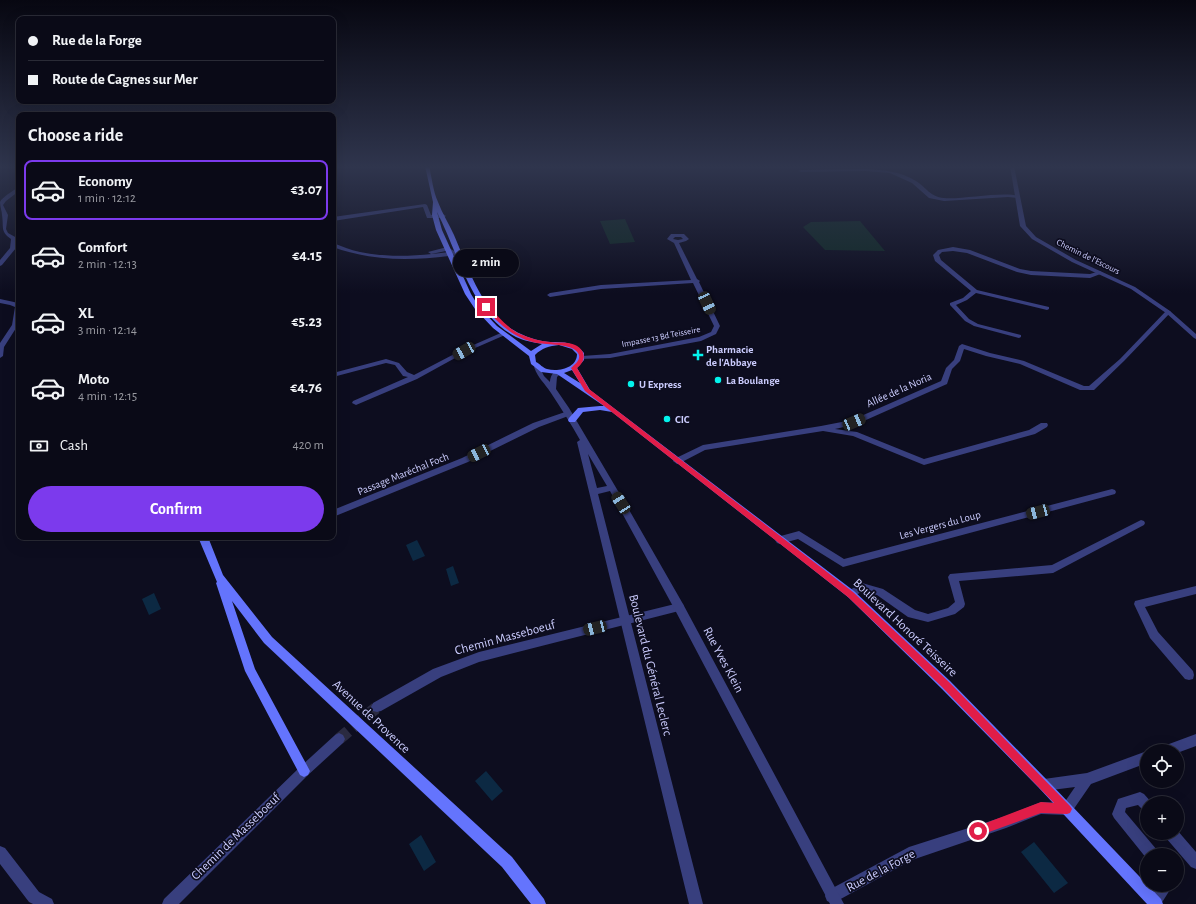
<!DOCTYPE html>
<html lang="en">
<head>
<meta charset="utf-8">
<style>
	body { margin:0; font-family:"Alegreya Sans",sans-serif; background:#131320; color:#f1f3f6; height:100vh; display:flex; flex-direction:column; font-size:15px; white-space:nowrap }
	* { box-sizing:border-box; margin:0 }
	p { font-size:13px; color:#999aa1 }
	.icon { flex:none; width:22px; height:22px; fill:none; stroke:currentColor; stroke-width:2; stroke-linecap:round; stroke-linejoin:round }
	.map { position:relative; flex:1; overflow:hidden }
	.side { position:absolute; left:16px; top:112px; width:320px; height:428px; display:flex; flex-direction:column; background:#0a0a17; border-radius:8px; box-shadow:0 4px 16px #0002,0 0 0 1px #2a2b36 }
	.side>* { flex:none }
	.banner { position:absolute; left:16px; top:16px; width:320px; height:88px; border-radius:8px; box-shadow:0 4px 16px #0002,0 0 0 1px #2a2b36; display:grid; align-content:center; height:88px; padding:0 12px; background:#0a0a17 }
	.fabs { position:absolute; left:1140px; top:744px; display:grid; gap:8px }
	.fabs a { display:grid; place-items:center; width:44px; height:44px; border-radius:50%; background:#0a0a17; box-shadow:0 4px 16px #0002,0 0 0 1px #2a2b36; font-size:20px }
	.end { position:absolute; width:18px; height:18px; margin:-9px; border:5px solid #e11d48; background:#fff; box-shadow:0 0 0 2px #fff }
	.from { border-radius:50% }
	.bubble { position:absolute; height:28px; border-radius:14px; background:#0a0a17; box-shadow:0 4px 16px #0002,0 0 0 1px #2a2b36; font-size:13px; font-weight:600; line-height:28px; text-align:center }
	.car { position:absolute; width:12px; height:24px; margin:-12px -6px; border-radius:5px; box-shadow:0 0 3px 1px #0007; background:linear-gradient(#222 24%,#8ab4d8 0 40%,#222 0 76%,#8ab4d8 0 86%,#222 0) }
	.banner b { display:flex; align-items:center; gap:14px; height:38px; font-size:15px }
	.banner b+b { border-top:1px solid #2a2b36 }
	.banner i { width:10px; height:10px; background:#f1f3f6 }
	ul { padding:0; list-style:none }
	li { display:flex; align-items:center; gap:12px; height:60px; margin:0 8px 6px; padding:0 4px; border:2px solid transparent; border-radius:8px }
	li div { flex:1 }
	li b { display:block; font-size:15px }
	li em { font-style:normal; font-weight:600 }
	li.active { border-color:#7c3aed }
	li>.icon { width:36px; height:36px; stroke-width:1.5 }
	h2 { padding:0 12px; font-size:18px; line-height:48px }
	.pay { display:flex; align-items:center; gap:10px; height:44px; padding:0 12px; font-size:15px }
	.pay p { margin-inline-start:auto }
	.button { display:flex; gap:8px; margin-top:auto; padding:8px 12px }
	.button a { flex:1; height:46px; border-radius:24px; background:#7c3aed; color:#fff; font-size:16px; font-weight:600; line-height:46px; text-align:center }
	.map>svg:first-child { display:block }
</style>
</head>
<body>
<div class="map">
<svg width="1196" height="904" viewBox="0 0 1196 904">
	<rect width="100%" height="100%" fill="#0d0d1f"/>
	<path fill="#102925" d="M 625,219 L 635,242 L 610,244 L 600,221 Z
		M 860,221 L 885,251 L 825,250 L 803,227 L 811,222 Z"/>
	<path fill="#0c2943" d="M 417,540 L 425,556 L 413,561 L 406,545 Z
		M 453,566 L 459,583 L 451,586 L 446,569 Z
		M 154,593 L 161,609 L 149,615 L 142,599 Z
		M 486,771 L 503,791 L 492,801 L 475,781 Z
		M 421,835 L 436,862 L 424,871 L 409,844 Z
		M 1034,842 L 1068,883 L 1054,893 L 1021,852 Z"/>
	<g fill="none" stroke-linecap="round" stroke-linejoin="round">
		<path stroke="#2a2a40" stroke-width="12" stroke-dasharray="12 6" stroke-linecap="butt" d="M 339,739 L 377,707"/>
		<path fill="#383f7e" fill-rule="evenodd" d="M 865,169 C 883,170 900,171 916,181 C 926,187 930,197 944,198 C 961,200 1008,190 1020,197 L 1018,198 L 1008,197 L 944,201 L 929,198 L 912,183 L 890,173 L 865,171 L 801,172 L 799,171 L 801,170 Z
			M 17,188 L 19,188 L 19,191 L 6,201 L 3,205 L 8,215 L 6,229 L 8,233 L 17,238 L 16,248 L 2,265 L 0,266 L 0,260 L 10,248 L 11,239 C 0,231 4,228 2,215 C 2,211 0,207 0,202 C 2,197 13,191 17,188 Z
			M 425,204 L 427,205 L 431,215 L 443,214 L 446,216 L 443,218 L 427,218 L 423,207 L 333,221 L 333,217 Z
			M 671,234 L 684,234 L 689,239 L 686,241 L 679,243 L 697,279 L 700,281 L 699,282 L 720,326 L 716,334 L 701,341 L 610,358 L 580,359 L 579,358 L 582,356 L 610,354 L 699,337 L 711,332 L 714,326 L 693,283 L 601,289 L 550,297 L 547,295 L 550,293 L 601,285 L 691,280 L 674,243 L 667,239 ZM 675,237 L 681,237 L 683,239 L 678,240 L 673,239 Z
			M 953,247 L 970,250 L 1020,269 L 1031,271 L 1090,274 L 1100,271 L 1103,273 L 1090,278 L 1031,275 L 1017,272 L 967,253 L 953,251 L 942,252 L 939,255 L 941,260 L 977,290 L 1049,307 L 1049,309 L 1047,310 L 976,293 L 967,300 L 956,305 L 969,319 L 978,324 L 1021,335 L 1021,337 L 1019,338 L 974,326 L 965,321 L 950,305 L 950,303 L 963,298 L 971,291 L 935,261 L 933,255 L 938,250 Z
			M 0,299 L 14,302 L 19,304 L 18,325 L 4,347 L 3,356 L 0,358 L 0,343 L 12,325 L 15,307 L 10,305 L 0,303 Z
			M 1168,310 L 1171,312 L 1170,313 L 1124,361 L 1094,390 L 1080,390 L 1020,364 L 986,356 L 964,349 L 960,361 L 952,369 L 947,384 L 857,424 L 835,429 L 857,432 L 924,459 L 1029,430 L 1041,423 L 1047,423 L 1048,425 L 1047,427 L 1035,434 L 924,465 L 853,436 L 823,431 L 705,450 L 680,463 L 677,464 L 673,461 L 674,459 L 703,445 L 821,426 L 852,420 L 941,381 L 946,368 L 954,360 L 959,346 L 962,344 L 990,353 L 1024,361 L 1084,386 L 1089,386 L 1120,359 L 1166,311 Z
			M 503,332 L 506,334 L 505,335 L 466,352 L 417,379 L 356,405 L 352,403 L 353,401 L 408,377 L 403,376 L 395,365 L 386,363 L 333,377 L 333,373 L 386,359 L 399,363 L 407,372 L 414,375 L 462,350 Z
			M 568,411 L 572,413 L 571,415 L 539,427 L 468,462 L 333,517 L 333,510 L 462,458 L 533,423 Z
			M 1112,489 L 1115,490 L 1116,492 L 1115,494 L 843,567 L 798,539 L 780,544 L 777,543 L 775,540 L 777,537 L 799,531 L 844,559 Z
			M 1141,520 L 1144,521 L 1145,523 L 1144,525 L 1053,573 L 959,581 L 965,604 L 964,607 L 955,614 L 928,622 L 908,617 L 877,595 L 863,591 L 851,598 L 848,597 L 846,594 L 848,591 L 862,583 L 883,589 L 915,610 L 928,614 L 948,608 L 955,602 L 948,577 L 950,574 L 1052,565 Z
			M 1196,586 L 1196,594 L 1145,607 L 1158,632 L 1193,671 L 1194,675 L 1193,679 L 1189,680 L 1185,679 L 1150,638 L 1134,604 L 1135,601 L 1139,600 Z
			M 679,603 L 683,604 L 684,607 L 683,610 L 679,611 L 479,662 L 441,677 L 381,711 L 377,712 L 373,711 L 371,707 L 373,703 L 433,669 L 479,652 Z
			M 339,733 L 343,735 L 345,739 L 343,743 L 308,775 L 179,904 L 162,904 L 164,899 L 300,767 L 335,735 Z
			M 1196,734 L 1196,746 L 1177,753 L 1177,751 L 1159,751 L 1161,747 Z
			M 1147,751 L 1147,763 L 1091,784 L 1071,813 L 1067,815 L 1041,814 L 1006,828 L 912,860 L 837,901 L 832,903 L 827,901 L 825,896 L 827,891 L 909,847 L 1006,816 L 1041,802 L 1064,803 L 1075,787 L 1044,791 L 1040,789 L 1038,785 L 1040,781 L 1044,779 L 1087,773 Z
			M 1140,792 L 1144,794 L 1152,803 L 1147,803 L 1147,812 L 1143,810 L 1138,805 L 1126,808 L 1125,812 L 1157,850 L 1159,855 L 1147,855 L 1147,859 L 1114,818 L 1112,814 L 1118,799 Z
			M 1177,830 L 1196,852 L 1196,869 L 1191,867 L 1166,838 L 1165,833 L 1177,833 Z
			M 0,846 L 5,848 L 39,892 L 52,899 L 54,904 L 33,904 L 29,902 L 0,864 Z
			M 1158,885 L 1173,885 L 1161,904 L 1148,904 L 1147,902 Z"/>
		<path fill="#383f7e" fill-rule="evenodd" d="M 1010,166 L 1014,166 L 1026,226 L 1036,237 L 1076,260 L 1135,287 L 1170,311 L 1196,334 L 1196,339 L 1194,338 L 1166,313 L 1131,289 L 1072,262 L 1032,239 L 1020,226 Z
			M 333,243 C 342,246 350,250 360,252 C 389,258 419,256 449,252 L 446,251 L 431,254 L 428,252 L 447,247 L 458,253 L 463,263 L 458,264 L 454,255 L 452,254 L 449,256 C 409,261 371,261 333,247 Z
			M 537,365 L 539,366 L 544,376 L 550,382 C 550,377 553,371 558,370 L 562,372 L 557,377 L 556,389 L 569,408 L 628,508 L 683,604 L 844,904 L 830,904 L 675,610 L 610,491 L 598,494 L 703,904 L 689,904 L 577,442 L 580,440 C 571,424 561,408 551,393 C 544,382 539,380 534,367 ZM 588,454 L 607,486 L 597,488 Z"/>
		<path fill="#6474fd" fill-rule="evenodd" d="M 425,166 L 429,166 C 432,178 433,191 438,202 C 442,213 449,224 454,235 C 469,270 484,318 521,334 C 529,338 542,342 551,342 C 564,342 575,342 584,353 L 584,360 L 577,368 L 590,390 L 854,591 L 950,681 L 1048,781 L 1161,899 L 1163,904 L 1147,904 L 1040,789 L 942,689 L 848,597 L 612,412 L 600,410 L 583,412 L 575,422 L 569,422 L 568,420 L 569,418 L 578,408 L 600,406 L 604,406 L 557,374 L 541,372 L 531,364 L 529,356 L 493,328 L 475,309 L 465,294 L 436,230 L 432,215 L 433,202 ZM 437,212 C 458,252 471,314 516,337 C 524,341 533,342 542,344 L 531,351 L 497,326 L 479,307 L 471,294 L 442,230 ZM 559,345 L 572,349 L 577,354 C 577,368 559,372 547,369 C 543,368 540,364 536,362 L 535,355 C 542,348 549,346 559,345 ZM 572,370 L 580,383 L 564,373 Z
			M 198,537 L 208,537 L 223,575 L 272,637 L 512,857 L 544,899 L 546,904 L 531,904 L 502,867 L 264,643 L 232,601 L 255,669 L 310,771 L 308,775 L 304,777 L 300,775 L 245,671 L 216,583 L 217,582 Z"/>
	</g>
	<linearGradient id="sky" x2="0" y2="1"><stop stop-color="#070711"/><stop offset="0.57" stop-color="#2f354d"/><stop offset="1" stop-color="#2f354d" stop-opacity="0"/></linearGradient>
	<rect width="1196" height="293" fill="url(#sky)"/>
	<path fill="#e11d48" d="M 484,306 L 488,306 C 498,316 507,328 520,334 C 529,338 540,341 550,342 C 556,343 562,342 568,343 C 583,345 590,358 577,368 L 589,389 L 853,592 L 949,682 L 1070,806 L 1072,809 L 1070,813 L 1067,814 L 1041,813 L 978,836 L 975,835 L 973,831 L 975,827 L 978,826 L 1041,802 L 1054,803 L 942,687 L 848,597 L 585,391 L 571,368 C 575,364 582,359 578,353 C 572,343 547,345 537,343 C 513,338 500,324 484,308 Z"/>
	<g fill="#03f3ec" stroke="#0d0d1f" stroke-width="1.5">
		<path d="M696 349h4v4h4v4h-4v4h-4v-4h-4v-4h4z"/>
		<circle cx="718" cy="380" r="4"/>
		<circle cx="631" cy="384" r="4"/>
		<circle cx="667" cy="419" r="4"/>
	</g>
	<g text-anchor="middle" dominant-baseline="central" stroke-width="3.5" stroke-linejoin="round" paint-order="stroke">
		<g font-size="9" fill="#cbccfe" stroke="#0d0d1f">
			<text transform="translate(1088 257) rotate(26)">Chemin de l'Escours</text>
			<text transform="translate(661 337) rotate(-11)">Impasse 13 Bd Teisseire</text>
		</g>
		<g font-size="11" font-weight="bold" fill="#cbccfe" stroke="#0d0d1f" text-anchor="start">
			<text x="706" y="349">Pharmacie<tspan x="706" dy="13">de l'Abbaye</tspan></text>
			<text x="726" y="380">La Boulange</text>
			<text x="639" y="384">U Express</text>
			<text x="675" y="419">CIC</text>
		</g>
		<g font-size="11" fill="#cbccfe" stroke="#0d0d1f">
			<text transform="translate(899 390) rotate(-24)">Allée de la Noria</text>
			<text transform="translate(403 474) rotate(-22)">Passage Maréchal Foch</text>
			<text transform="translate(940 525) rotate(-15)">Les Vergers du Loup</text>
		</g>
		<g font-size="13" fill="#cbccfe" stroke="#0d0d1f">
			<text transform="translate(905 628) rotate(43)">Boulevard Honoré Teisseire</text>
			<text transform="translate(505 638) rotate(-15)">Chemin Masseboeuf</text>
			<text transform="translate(723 660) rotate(62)">Rue Yves Klein</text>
			<text transform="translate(650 665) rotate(76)">Boulevard du Général Leclerc</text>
			<text transform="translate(371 717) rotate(43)">Avenue de Provence</text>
			<text transform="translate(236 837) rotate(-44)">Chemin de Masseboeuf</text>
			<text transform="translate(881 871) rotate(-28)">Rue de la Forge</text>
		</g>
	</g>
</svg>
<div class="fabs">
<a><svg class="icon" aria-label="locate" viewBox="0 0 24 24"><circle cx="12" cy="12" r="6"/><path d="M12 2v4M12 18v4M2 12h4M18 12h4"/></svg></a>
<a>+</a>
<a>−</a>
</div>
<i class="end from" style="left:978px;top:831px"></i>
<i class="end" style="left:486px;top:307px"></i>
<div class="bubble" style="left:453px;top:249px;width:66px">2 min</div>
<i class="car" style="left:707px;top:303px;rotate:155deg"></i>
<i class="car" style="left:464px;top:351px;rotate:241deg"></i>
<i class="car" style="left:854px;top:422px;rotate:67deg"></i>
<i class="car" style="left:479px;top:453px;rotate:244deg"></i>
<i class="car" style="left:621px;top:503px;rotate:327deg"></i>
<i class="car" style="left:1038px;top:512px;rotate:255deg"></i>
<i class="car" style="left:595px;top:628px;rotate:256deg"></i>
<div class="banner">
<b><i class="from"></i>Rue de la Forge</b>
<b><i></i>Route de Cagnes sur Mer</b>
</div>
<section class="side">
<h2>Choose a ride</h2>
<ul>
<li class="active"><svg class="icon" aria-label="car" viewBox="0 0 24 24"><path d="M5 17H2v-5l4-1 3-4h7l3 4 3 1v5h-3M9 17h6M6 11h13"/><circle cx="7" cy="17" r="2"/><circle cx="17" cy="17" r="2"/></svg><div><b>Economy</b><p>1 min · 12:12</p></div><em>€3.07</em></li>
<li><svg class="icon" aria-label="car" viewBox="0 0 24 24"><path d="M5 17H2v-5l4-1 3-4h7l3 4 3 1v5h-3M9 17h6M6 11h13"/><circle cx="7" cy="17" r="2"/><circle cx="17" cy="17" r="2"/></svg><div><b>Comfort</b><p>2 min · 12:13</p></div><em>€4.15</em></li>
<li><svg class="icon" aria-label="car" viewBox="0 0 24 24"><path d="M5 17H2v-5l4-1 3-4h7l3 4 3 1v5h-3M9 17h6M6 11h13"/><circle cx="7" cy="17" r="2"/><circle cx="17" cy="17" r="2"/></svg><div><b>XL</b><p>3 min · 12:14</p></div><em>€5.23</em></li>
<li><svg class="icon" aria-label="car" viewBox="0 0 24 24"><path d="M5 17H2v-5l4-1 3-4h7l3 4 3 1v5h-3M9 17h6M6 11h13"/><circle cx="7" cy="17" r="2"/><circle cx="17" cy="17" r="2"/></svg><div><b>Moto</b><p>4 min · 12:15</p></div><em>€4.76</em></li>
</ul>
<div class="pay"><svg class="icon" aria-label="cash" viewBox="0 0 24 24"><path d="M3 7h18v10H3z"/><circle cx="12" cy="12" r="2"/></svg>Cash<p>420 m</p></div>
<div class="button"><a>Confirm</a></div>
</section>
</div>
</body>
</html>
